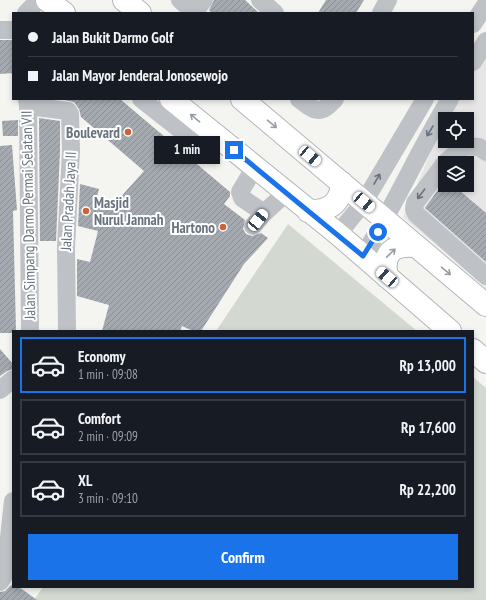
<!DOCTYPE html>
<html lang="en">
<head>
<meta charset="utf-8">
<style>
	body { margin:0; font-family:"PT Sans Narrow",sans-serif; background:#20242c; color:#f1f3f6; height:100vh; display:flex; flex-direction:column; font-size:15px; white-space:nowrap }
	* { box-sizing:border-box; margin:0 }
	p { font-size:13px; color:#9ea1a6 }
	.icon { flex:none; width:22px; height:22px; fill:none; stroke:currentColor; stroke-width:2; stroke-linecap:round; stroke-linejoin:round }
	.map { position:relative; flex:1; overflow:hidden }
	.panel { position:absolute; left:12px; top:330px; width:462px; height:258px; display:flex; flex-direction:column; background:#171b24; border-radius:0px; box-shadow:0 2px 6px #0003 }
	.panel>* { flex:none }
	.hud { position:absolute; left:12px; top:12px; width:462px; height:88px; border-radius:0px; box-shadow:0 2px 6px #0003; display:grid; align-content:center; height:88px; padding:0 16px; background:#171b24 }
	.controls { position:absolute; left:438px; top:112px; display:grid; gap:8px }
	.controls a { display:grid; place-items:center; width:36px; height:36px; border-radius:0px; background:#171b24; box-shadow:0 2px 6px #0003; font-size:20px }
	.end { position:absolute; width:18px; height:18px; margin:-9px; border:5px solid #1a73e8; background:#fff; box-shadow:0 0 0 2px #fff }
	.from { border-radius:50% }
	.bubble { position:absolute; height:28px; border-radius:0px; background:#171b24; box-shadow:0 2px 6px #0003; font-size:13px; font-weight:700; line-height:28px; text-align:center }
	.car { position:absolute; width:12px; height:24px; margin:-12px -6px; border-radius:5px; box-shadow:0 0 3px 1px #0007; background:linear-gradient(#fff 24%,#345 0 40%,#fff 0 76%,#345 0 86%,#fff 0) }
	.hud b { display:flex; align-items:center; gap:14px; height:38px; font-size:15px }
	.hud b+b { border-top:1px solid #363941 }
	.hud i { width:10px; height:10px; background:#f1f3f6 }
	ul { padding:7px 0 0; list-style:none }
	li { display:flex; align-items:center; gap:12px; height:56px; margin:0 8px 6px; padding:0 8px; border:2px solid #363941; border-radius:0px }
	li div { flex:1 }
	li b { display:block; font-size:15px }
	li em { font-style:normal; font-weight:700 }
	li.selected { border-color:#1a73e8 }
	li>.icon { width:36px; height:36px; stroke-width:1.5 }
	.button { display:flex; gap:8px; margin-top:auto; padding:8px 16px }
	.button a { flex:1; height:46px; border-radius:0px; background:#1a73e8; color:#fff; font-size:16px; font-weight:700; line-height:46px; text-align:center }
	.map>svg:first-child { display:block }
</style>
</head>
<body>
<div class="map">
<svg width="486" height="600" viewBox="0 0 486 600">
	<defs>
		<pattern id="building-hatch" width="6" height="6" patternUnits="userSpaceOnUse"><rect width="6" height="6" fill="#a4aab0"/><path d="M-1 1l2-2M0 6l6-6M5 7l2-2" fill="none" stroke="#898f94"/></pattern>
	</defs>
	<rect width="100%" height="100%" fill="#f4f4f1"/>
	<path fill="#e5e6e5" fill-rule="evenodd" d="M 486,43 L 486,288 L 403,217 L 445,119 L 445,141 L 467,141 L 467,119 L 445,119 L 456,99 L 473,99 L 473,67 ZM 445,163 L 467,163 L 467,185 L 445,185 Z"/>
	<path fill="#d3d9d1" d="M 288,224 L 417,331 L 216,331 Z
		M 473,377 L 486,388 L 486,600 L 34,600 L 43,587 L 473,587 Z"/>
	<path fill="url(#building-hatch)" d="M 214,0 L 245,0 L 259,13 L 212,13 L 209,10 Z
		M 326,0 L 364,0 L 356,13 L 318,13 Z
		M 0,40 L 13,40 L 13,73 L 0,74 Z
		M 60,99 L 120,99 L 230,192 L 230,196 L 224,204 L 245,220 L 243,229 L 246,234 L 252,236 L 261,233 L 268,238 L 244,264 L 201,331 L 193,331 L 182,326 L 180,331 L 102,331 L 109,305 L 77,296 L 77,259 L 90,262 L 98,231 L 78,226 L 80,184 L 99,189 L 97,197 L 118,200 L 144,171 L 81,117 L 79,109 L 74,102 Z
		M 39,118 L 60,121 L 60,151 L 56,241 L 40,241 Z
		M 18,120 L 18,136 L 3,136 L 2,121 Z
		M 12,145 L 17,210 L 13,211 L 16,331 L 13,331 L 13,333 L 0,333 L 0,146 Z
		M 445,180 L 445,185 L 453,185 L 486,213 L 486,262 L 425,208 Z
		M 0,349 L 13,364 L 13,369 L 7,371 L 0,376 Z
		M 11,585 L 13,587 L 19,587 L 37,600 L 0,600 L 0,592 L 5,591 Z"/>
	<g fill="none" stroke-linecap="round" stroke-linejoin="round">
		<g stroke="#b2b5b9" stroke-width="24">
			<path id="major" d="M 47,0 L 64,13
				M 124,0 L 140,13
				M 171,99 L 338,234 L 450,331
				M 242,99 L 486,305
				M 308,211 C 328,212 341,204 342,183
				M 387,277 C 382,253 392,244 416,246
				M 473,350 L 486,362"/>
		</g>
		<path stroke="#bec1c5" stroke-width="18" d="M 180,0 L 195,13
			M 260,0 L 275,13
			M 26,13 L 39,0
			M 193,13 L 204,0
			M 381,13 L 388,0
			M 473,24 L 486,4
			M 0,30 L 13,30
			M 473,62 L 486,41
			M 27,99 L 28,106 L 30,331
			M 141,99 L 192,139 L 203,141 L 212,133
			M 299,99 C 316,112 320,115 335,99
			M 28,106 L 68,111 L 70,114 L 71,151 L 66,247 L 67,331
			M 445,163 L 415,203 L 414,209 L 416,214 L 486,276
			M 445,163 L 464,146 L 479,147 L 486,152
			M 255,167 L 240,192 L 242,198 L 264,213
			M 253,226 L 264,213 L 287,192
			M 338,234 L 364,202 L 425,99
			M 363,256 C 395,205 419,150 450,99
			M 0,390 L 13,379
			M 0,582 L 5,574 L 13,501"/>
		<use href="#major" stroke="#fff" stroke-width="22"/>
	</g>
	<defs><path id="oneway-shaft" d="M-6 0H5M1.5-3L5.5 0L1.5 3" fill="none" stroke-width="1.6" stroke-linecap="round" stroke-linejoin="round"/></defs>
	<g stroke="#959da5">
		<use href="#oneway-shaft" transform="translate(195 118) rotate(-141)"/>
		<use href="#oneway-shaft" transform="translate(272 124) rotate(40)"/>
		<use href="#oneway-shaft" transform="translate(391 253) rotate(-44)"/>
		<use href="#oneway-shaft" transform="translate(446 271) rotate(40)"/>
	</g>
	<g stroke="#67737f">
		<use href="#oneway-shaft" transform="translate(430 131) rotate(121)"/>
		<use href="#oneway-shaft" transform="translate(377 179) rotate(-60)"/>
		<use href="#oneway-shaft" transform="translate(421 194) rotate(127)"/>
	</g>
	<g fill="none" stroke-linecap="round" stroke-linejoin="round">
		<path stroke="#1a73e8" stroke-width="5" d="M 234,150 L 363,256 L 378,232"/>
	</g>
	<g fill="#ce6138" stroke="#fff" stroke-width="1.5">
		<circle cx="128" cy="132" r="4"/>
		<circle cx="86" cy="211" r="4"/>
		<circle cx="223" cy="227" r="4"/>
	</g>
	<g text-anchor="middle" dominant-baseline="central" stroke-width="4" stroke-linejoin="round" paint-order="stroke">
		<g font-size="15" font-weight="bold" fill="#67737f" stroke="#fff" text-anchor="end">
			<text x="120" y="132">Boulevard</text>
			<text x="94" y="202" text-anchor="start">Masjid<tspan x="94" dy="17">Nurul Jannah</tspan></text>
			<text x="215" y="227">Hartono</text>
		</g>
		<g font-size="15" fill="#67737f" stroke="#fff">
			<text transform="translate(68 201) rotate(-87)">Jalan Pradah Jaya II</text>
			<text transform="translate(28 215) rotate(-91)">Jalan Simpang Darmo Permai Selatan VII</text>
		</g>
	</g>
</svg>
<div class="controls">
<a><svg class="icon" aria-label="locate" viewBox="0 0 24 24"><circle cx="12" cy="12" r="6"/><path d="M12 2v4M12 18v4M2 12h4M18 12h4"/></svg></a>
<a><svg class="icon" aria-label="layers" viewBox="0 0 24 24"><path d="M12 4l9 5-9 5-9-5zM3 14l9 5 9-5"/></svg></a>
</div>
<i class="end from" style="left:378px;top:232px"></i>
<i class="end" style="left:234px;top:150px"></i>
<div class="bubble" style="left:154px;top:136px;width:66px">1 min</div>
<i class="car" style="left:310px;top:156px;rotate:130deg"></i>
<i class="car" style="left:364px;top:202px;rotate:130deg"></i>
<i class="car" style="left:258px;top:220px;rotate:39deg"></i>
<i class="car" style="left:387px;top:277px;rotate:311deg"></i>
<div class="hud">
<b><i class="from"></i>Jalan Bukit Darmo Golf</b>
<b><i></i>Jalan Mayor Jenderal Jonosewojo</b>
</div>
<section class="panel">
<ul>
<li class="selected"><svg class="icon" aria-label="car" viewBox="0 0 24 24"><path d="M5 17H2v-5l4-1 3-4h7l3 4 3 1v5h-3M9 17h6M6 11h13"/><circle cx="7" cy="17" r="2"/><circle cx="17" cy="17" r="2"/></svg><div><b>Economy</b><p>1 min · 09:08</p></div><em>Rp 13,000</em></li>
<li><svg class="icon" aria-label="car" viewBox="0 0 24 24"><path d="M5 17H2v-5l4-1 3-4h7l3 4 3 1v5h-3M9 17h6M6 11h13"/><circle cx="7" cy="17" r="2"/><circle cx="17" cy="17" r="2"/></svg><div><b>Comfort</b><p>2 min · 09:09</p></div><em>Rp 17,600</em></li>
<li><svg class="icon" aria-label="car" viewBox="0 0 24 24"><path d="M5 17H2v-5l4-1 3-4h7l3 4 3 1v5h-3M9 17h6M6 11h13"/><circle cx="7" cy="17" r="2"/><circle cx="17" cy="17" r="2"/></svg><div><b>XL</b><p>3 min · 09:10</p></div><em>Rp 22,200</em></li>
</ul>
<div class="button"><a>Confirm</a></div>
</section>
</div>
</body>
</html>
